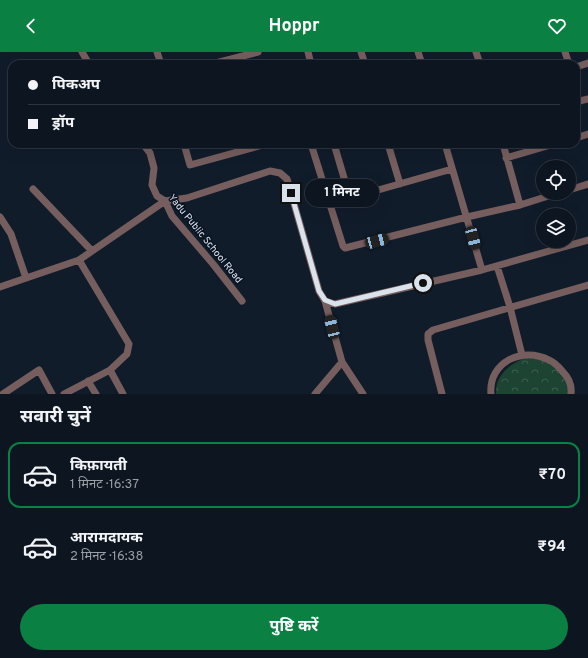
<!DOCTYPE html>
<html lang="hi">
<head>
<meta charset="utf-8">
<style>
	body { margin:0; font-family:Overpass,"Noto Sans Devanagari",sans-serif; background:#1b222d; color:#f1f3f6; height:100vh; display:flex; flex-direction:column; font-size:15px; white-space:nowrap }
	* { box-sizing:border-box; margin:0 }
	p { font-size:13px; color:#9a9fa5 }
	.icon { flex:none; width:22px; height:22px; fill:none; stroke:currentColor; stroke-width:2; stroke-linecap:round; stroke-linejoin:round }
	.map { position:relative; height:342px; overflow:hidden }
	.sheet { display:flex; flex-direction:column; background:#0d1520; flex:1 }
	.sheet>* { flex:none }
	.banner { position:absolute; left:8px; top:8px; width:572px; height:88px; border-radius:12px; box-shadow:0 4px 16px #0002,0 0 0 1px #2d343e; display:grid; align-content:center; height:88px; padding:0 20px; background:#0d1520 }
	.buttons { position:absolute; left:536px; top:108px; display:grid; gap:8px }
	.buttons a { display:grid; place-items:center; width:40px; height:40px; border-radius:50%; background:#0d1520; box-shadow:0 4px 16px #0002,0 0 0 1px #2d343e; font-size:20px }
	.end { position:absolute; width:18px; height:18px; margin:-9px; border:5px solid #dae2ec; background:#111; box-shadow:0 0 0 2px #111 }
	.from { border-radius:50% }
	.bubble { position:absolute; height:28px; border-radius:14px; background:#0d1520; box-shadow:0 4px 16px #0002,0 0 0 1px #2d343e; font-size:13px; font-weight:700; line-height:28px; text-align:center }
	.car { position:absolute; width:12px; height:24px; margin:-12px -6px; border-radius:5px; box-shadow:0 0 3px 1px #0007; background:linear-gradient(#222 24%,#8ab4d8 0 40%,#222 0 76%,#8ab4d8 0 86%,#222 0) }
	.banner b { display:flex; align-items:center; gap:14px; height:38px; font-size:15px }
	.banner b+b { border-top:1px solid #2d343e }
	.banner i { width:10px; height:10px; background:#f1f3f6 }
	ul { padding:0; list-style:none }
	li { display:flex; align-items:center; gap:12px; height:66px; margin:0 8px 6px; padding:0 12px; border:2px solid transparent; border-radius:12px }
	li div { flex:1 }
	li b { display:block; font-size:15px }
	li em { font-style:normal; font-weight:700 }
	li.selected { border-color:#0b8043 }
	li>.icon { width:36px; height:36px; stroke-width:1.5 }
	h2 { padding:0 20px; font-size:18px; line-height:48px }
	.button { display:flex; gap:8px; margin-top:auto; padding:8px 20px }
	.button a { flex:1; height:46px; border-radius:24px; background:#0b8043; color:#fff; font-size:16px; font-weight:700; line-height:46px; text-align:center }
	header { display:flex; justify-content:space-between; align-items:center; height:52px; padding:0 20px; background:#0b8043; color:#fff; font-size:18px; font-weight:700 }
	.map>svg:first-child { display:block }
</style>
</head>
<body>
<header><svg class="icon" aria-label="back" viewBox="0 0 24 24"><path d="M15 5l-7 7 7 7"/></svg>Hoppr<svg class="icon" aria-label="heart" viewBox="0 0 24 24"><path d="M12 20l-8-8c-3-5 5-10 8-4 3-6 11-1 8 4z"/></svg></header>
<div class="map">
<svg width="588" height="342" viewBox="0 0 588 342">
	<defs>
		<pattern id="park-crowns" width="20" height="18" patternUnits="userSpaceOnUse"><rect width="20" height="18" fill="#1d4332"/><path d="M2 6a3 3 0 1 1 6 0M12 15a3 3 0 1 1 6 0" fill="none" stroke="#3d5e50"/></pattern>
	</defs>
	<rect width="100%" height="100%" fill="#111c2b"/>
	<path fill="url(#park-crowns)" d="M 525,306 L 549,308 L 566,325 L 570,342 L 496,342 C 495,323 510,312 525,306 Z"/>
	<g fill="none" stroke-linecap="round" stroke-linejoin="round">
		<path stroke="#765e5e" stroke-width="7" d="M 82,0 L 89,12
			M 157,0 L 161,12
			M 308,0 L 311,12
			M 361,0 L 365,12
			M 418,0 L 422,12
			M 476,0 L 480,12
			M 565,0 L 569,12
			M 212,12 L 258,0
			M 576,15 L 588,11
			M 576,50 L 588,47
			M 576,86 L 588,82
			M 143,92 L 150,101 L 154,116 L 152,133 L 157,144 L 165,149 L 172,164 L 213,212 L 242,249
			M 184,92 L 190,113 L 266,92
			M 311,92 L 343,194 L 345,196 L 467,165 L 520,153 L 558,141
			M 334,92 L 350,146
			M 388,92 L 400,132
			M 445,92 L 482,218
			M 503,92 L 520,153
			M 506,106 L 554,92
			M 33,137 L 92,199
			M 569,138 L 588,132
			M 329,152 L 452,117
			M 0,165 L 11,182 L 26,226
			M 497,214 L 510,255 L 522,303
			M 0,235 L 79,208 L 165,149 L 187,146 L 270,119 L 280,121 L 287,127 L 319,239 L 325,249 L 335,252 L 482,218 L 588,188
			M 325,249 L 342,310 L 363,342
			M 110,318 L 123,342
			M 88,329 L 96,342
			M 3,342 L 39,318 L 52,342
			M 64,342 L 110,318 L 127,302 L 129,292 L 79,208
			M 315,342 L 342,310
			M 442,342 L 428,288 L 428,282 L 433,278 L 588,233
			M 491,342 C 488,310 523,294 549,308 C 554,310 559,315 563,320 C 569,326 572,333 571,342"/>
	</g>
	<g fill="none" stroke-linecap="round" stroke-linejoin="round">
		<path stroke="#dae2ec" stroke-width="5" d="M 291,141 L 319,239 L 325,248 L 335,252 L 423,231"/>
	</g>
	<g text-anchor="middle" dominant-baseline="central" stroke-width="3" stroke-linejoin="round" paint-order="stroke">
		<g font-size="10" fill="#dae2ec" stroke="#081321">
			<text transform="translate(205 187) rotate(51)">Yadu Public School Road</text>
		</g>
	</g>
</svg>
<div class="buttons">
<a><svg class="icon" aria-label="locate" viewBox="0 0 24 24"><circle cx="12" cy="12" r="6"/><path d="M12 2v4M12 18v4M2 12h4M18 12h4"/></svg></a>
<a><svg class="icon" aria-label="layers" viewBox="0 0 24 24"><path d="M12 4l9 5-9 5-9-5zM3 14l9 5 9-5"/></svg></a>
</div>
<i class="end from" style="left:423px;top:231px"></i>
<i class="end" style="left:291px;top:141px"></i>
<div class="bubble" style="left:305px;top:127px;width:74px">1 मिनट</div>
<i class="car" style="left:473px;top:186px;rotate:165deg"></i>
<i class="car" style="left:377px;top:189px;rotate:75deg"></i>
<i class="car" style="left:332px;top:275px;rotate:346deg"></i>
<div class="banner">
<b><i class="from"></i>पिकअप</b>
<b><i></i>ड्रॉप</b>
</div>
</div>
<section class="sheet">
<h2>सवारी चुनें</h2>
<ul>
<li class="selected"><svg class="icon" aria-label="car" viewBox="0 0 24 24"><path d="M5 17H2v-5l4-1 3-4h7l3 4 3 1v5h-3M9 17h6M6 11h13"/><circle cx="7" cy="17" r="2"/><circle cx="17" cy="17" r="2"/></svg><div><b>किफ़ायती</b><p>1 मिनट · 16:37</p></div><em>₹70</em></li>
<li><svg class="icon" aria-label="car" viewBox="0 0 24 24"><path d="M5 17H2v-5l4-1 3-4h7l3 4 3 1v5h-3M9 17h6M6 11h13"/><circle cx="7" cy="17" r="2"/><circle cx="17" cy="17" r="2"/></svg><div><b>आरामदायक</b><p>2 मिनट · 16:38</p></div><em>₹94</em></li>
</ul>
<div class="button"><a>पुष्टि करें</a></div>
</section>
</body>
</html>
